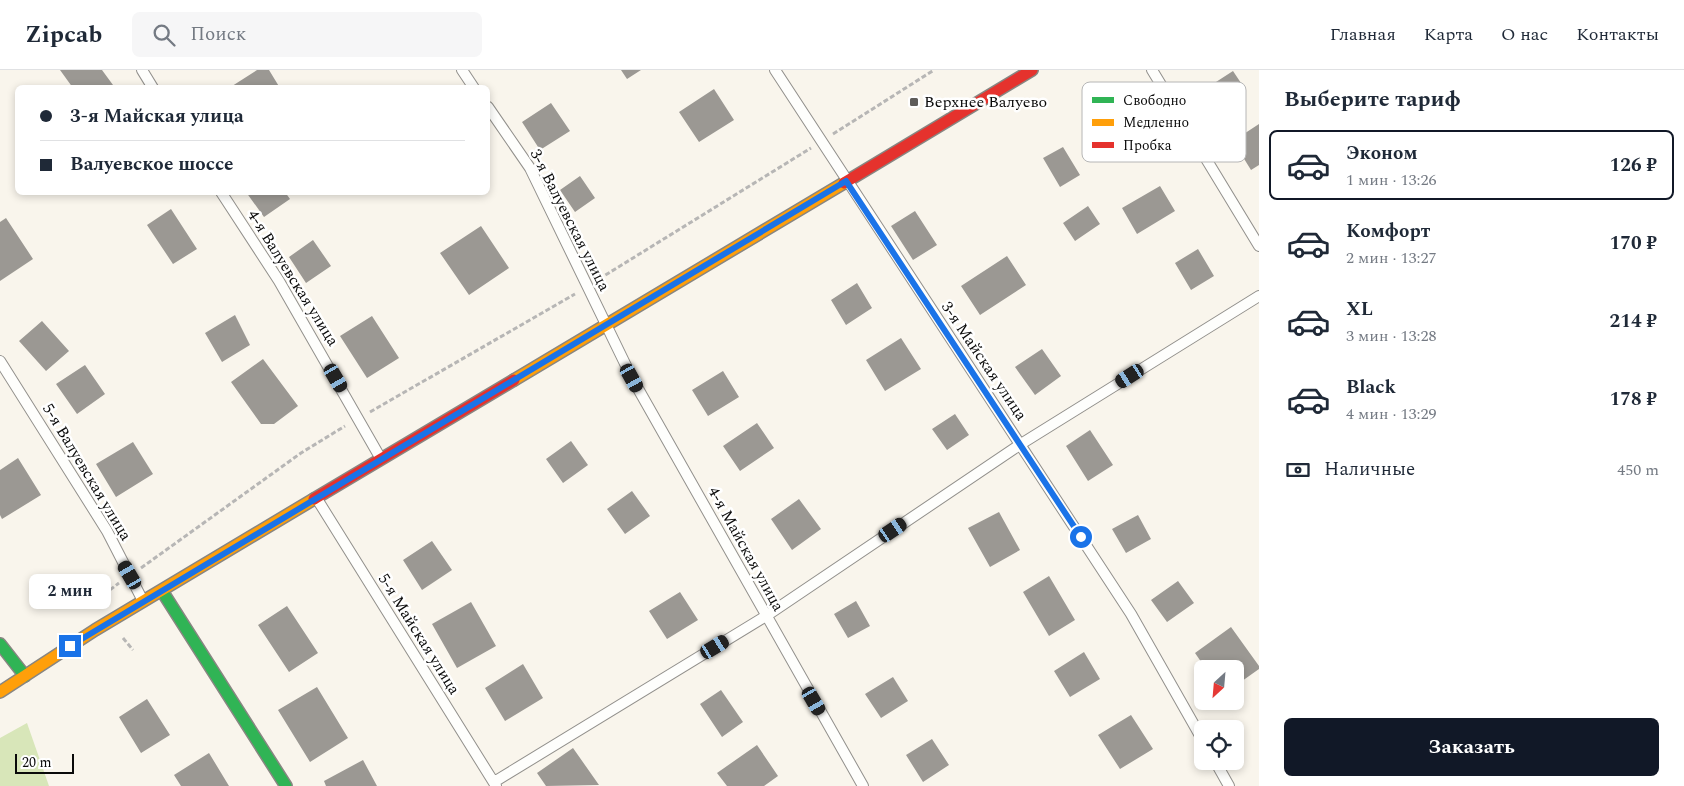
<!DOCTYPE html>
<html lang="ru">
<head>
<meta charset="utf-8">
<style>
	body { margin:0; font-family:Spectral,serif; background:#f6f6f7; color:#1f2937; height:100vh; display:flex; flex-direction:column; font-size:19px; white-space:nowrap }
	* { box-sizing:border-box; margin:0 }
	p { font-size:16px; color:#747a83 }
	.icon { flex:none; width:28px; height:28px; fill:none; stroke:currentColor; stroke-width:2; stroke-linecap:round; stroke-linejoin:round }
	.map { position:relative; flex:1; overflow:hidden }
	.side { display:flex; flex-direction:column; background:#fff; width:425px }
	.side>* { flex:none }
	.hud { position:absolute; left:15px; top:15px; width:475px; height:110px; border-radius:8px; box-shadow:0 2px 8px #0003; display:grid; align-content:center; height:110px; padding:0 25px; background:#fff }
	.needle { width:32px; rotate:206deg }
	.fabs { position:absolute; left:1194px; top:590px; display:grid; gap:10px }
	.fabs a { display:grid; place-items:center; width:50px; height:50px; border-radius:8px; background:#fff; box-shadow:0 2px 8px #0003; font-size:25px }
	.scale { position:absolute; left:15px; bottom:12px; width:59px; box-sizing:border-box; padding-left:5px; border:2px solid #0a0a0a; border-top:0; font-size:14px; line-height:18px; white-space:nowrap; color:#0a0a0a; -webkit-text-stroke:4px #fff; paint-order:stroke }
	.end { position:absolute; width:22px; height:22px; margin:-11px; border:6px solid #1a73e8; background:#fff; box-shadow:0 0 0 2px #fff }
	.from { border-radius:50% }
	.bubble { position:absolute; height:35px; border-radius:8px; background:#fff; box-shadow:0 2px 8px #0003; font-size:16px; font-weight:700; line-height:35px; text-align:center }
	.car { position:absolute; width:15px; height:30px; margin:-15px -8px; border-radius:6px; box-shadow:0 0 4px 1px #0007; background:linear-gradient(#222 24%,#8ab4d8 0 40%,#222 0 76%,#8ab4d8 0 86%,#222 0) }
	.hud b { display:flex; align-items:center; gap:18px; height:48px; font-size:19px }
	.hud b+b { border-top:1px solid #e0e1e3 }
	.hud i { width:12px; height:12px; background:#1f2937 }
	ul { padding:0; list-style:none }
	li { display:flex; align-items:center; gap:15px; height:70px; margin:0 10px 8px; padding:0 15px; border:2px solid transparent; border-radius:8px }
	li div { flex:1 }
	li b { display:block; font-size:19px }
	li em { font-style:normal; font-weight:700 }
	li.current { border-color:#111827 }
	li>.icon { width:45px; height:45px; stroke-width:1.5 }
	h2 { padding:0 25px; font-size:22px; line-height:60px }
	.pay { display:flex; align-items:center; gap:12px; height:55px; padding:0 25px; font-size:19px }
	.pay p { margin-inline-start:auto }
	.cta { display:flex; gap:10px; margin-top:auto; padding:10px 25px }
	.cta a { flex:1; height:58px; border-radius:8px; background:#111827; color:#fff; font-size:20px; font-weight:700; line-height:58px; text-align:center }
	header { display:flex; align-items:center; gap:30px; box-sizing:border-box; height:70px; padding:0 25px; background:#fff; border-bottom:1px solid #e0e1e3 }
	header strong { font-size:24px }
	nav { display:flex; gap:28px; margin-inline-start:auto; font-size:18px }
	.search { width:350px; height:45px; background:#f6f6f7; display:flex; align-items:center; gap:12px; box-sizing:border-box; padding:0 18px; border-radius:8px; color:#747a83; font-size:19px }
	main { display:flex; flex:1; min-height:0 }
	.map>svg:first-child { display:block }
</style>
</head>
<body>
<header>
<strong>Zipcab</strong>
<div class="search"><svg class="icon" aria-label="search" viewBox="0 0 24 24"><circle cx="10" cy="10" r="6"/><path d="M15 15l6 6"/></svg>Поиск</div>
<nav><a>Главная</a><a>Карта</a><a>О нас</a><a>Контакты</a></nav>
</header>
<main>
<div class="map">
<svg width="1259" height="716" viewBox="0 0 1259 716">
	<rect width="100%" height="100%" fill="#f9f5ec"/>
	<path fill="#d8e6b9" d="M 27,653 L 49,716 L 0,716 L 0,668 Z"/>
	<path fill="#9b9893" d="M 60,0 L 102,0 L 113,15 L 109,18 L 73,18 Z
		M 257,0 L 269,0 L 280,18 L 229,18 Z
		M 621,0 L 641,0 L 627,9 Z
		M 1233,1 L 1243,16 L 1212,35 L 1202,21 Z
		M 714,19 L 734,50 L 699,72 L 679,42 Z
		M 551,33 L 570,61 L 540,80 L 522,52 Z
		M 1259,54 L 1259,95 L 1251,100 L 1233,71 Z
		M 1063,77 L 1080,105 L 1060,117 L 1043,88 Z
		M 580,106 L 595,128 L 575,142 L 560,120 Z
		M 1160,116 L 1175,141 L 1137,164 L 1122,138 Z
		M 246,122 L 285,122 L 290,129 L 264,147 Z
		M 1088,136 L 1100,154 L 1075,171 L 1063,153 Z
		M 171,139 L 197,179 L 173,194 L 147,155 Z
		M 915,141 L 937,175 L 913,190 L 891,156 Z
		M 6,148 L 33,189 L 0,211 L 0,152 Z
		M 481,156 L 509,198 L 469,225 L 440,183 Z
		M 313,170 L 331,196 L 306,213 L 289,187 Z
		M 1198,179 L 1214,206 L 1191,220 L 1175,193 Z
		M 1007,186 L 1026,215 L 980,245 L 961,216 Z
		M 857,213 L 872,238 L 846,255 L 831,230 Z
		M 235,245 L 250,275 L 222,292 L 205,263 Z
		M 372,246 L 399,288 L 367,308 L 340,266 Z
		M 42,251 L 69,281 L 46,301 L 19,271 Z
		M 901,268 L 921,299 L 885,321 L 866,290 Z
		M 1042,279 L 1061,306 L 1035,325 L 1015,297 Z
		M 263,289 L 298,336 L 274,354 L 261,354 L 231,312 Z
		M 85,295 L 105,324 L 77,344 L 56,314 Z
		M 723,301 L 739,327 L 708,346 L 692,320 Z
		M 955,344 L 969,365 L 947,380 L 932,359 Z
		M 757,353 L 774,378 L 740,401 L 723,376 Z
		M 1090,360 L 1113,395 L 1088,411 L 1066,376 Z
		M 571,371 L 588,395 L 563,413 L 546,389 Z
		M 133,372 L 153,404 L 116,427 L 96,394 Z
		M 18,388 L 41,425 L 2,449 L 0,445 L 0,400 Z
		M 632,421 L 650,446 L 625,464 L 607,439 Z
		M 799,429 L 821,459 L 792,480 L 771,449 Z
		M 999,442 L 1020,480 L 990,497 L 968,458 Z
		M 1138,445 L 1151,469 L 1126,483 L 1112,459 Z
		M 432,471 L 452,500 L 422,520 L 403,490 Z
		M 1049,506 L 1075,550 L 1049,566 L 1023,522 Z
		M 1178,511 L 1194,533 L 1167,552 L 1151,530 Z
		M 680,522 L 698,550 L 667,569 L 649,541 Z
		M 856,531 L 870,556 L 848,568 L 834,544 Z
		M 471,532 L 496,576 L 457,598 L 432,554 Z
		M 287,536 L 318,583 L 289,602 L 258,555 Z
		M 1231,557 L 1259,596 L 1259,599 L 1235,616 L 1235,599 L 1206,599 L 1195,583 Z
		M 1084,582 L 1100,609 L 1070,627 L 1054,601 Z
		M 523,594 L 543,628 L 505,651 L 485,618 Z
		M 893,607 L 908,631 L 881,648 L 865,624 Z
		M 317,617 L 348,668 L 310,692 L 278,640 Z
		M 721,620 L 743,652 L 722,667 L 700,634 Z
		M 147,629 L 170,665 L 141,683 L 119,647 Z
		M 1131,645 L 1153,679 L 1120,699 L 1098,665 Z
		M 932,669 L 949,695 L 923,712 L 906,685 Z
		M 757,675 L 778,706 L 764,716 L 727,716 L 717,703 Z
		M 573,678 L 599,715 L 546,716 L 537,703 Z
		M 209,683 L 229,716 L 181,716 L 174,705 Z
		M 363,690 L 377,716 L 326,716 L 324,711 Z"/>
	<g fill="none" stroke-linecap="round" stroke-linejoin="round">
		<g stroke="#92908c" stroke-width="12">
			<path id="lane" d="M 142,0 L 153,18
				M 462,0 L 474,18
				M 775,0 L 1131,544 L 1202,669
				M 1152,0 L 1259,176
				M 488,37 L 530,98 L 632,308 L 863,716
				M 221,122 L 279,211 L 381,389
				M 0,291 L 107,461 L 143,531
				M 317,429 L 496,716
				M 1215,691 L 1229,716
				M 494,712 L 766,546 L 1021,374 L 1259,226"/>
		</g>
		<g stroke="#888682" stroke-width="14">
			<path id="fast" d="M 162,521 L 286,716
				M 0,574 L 25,606"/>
		</g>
		<g stroke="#888682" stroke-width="14">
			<path id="slow" d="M 514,310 L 844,113
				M 0,622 L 95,560 L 314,429"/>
		</g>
		<g stroke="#888682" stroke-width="14">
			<path id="jam" d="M 844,113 L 1032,0
				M 314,429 L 514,310"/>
		</g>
		<path stroke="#b7b6b5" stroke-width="3" stroke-dasharray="5 2.5" stroke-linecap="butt" d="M 833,64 L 934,0
			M 599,209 L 811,78
			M 370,342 L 575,224
			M 141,498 L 301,383 L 345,356
			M 98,529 L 119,513
			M 123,568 L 133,580"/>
		<use href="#lane" stroke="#fefefc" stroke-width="10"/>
		<use href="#fast" stroke="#30b455" stroke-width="11"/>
		<use href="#slow" stroke="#ff9f0a" stroke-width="11"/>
		<use href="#jam" stroke="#e5322d" stroke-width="11"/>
	</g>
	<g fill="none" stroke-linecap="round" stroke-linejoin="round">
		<path stroke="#1a73e8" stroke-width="6" d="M 70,576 L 846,111 L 1081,467"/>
	</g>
	<rect fill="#5e5c59" stroke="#fff" stroke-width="2" x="909" y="27" width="10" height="10" rx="2.5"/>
	<g text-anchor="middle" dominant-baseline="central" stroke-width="5" stroke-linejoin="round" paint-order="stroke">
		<g font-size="16" fill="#0a0a0a" stroke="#fff" text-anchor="start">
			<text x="924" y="32">Верхнее Валуево</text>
		</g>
		<g font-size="16" fill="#0a0a0a" stroke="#fff">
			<text transform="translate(570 150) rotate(63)">3-я Валуевская улица</text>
			<text transform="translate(293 208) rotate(58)">4-я Валуевская улица</text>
			<text transform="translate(984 291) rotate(56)">3-я Майская улица</text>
			<text transform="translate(87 402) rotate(59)">5-я Валуевская улица</text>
			<text transform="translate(746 479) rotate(61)">4-я Майская улица</text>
			<text transform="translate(419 564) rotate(58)">5-я Майская улица</text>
		</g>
	</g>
	<rect x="1082" y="12" width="164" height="80" rx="8" fill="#fff" stroke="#b6b6b6" stroke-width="1"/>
	<rect x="1092" y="27" width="22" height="6" fill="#30b455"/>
	<rect x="1092" y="49" width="22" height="7" fill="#ff9f0a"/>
	<rect x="1092" y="72" width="22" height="6" fill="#e5322d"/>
	<g font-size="14" fill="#0a0a0a">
		<text x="1123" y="35">Свободно</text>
		<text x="1123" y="57">Медленно</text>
		<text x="1123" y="80">Пробка</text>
	</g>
</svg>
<div class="fabs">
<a><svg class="needle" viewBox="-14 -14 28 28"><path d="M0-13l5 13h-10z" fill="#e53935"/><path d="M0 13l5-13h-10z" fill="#747a83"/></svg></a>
<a><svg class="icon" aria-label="locate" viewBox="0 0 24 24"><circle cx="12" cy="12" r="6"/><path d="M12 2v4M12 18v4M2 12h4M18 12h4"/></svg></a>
</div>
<div class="scale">20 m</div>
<i class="end from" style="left:1081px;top:467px"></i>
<i class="end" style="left:70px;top:576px"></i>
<div class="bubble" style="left:29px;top:504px;width:82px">2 мин</div>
<i class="car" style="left:1130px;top:306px;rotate:238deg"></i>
<i class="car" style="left:336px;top:308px;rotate:150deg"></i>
<i class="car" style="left:632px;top:308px;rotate:151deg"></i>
<i class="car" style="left:893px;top:460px;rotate:56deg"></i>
<i class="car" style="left:130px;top:505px;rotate:330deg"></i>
<i class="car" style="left:715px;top:577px;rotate:59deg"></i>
<i class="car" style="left:814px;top:631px;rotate:150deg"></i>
<div class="hud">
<b><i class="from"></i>3-я Майская улица</b>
<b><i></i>Валуевское шоссе</b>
</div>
</div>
<section class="side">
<h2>Выберите тариф</h2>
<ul>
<li class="current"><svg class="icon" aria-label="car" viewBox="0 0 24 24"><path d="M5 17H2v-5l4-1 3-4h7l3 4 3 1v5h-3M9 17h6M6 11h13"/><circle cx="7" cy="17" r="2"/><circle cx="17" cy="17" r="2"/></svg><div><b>Эконом</b><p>1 мин · 13:26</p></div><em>126 ₽</em></li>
<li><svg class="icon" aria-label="car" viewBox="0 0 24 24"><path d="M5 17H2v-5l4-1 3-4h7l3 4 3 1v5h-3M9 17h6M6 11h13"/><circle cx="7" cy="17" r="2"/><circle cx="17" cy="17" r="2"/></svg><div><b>Комфорт</b><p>2 мин · 13:27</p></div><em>170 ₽</em></li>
<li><svg class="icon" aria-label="car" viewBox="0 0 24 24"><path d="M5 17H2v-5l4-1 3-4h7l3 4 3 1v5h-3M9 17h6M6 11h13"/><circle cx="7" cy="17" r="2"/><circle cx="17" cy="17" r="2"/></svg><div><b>XL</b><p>3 мин · 13:28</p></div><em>214 ₽</em></li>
<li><svg class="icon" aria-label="car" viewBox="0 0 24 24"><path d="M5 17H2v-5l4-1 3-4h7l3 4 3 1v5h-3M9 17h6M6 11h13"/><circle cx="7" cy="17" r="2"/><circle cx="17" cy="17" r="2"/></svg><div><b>Black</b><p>4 мин · 13:29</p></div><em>178 ₽</em></li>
</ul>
<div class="pay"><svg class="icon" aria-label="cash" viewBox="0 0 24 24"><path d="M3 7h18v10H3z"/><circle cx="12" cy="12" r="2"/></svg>Наличные<p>450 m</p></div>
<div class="cta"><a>Заказать</a></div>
</section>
</main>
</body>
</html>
